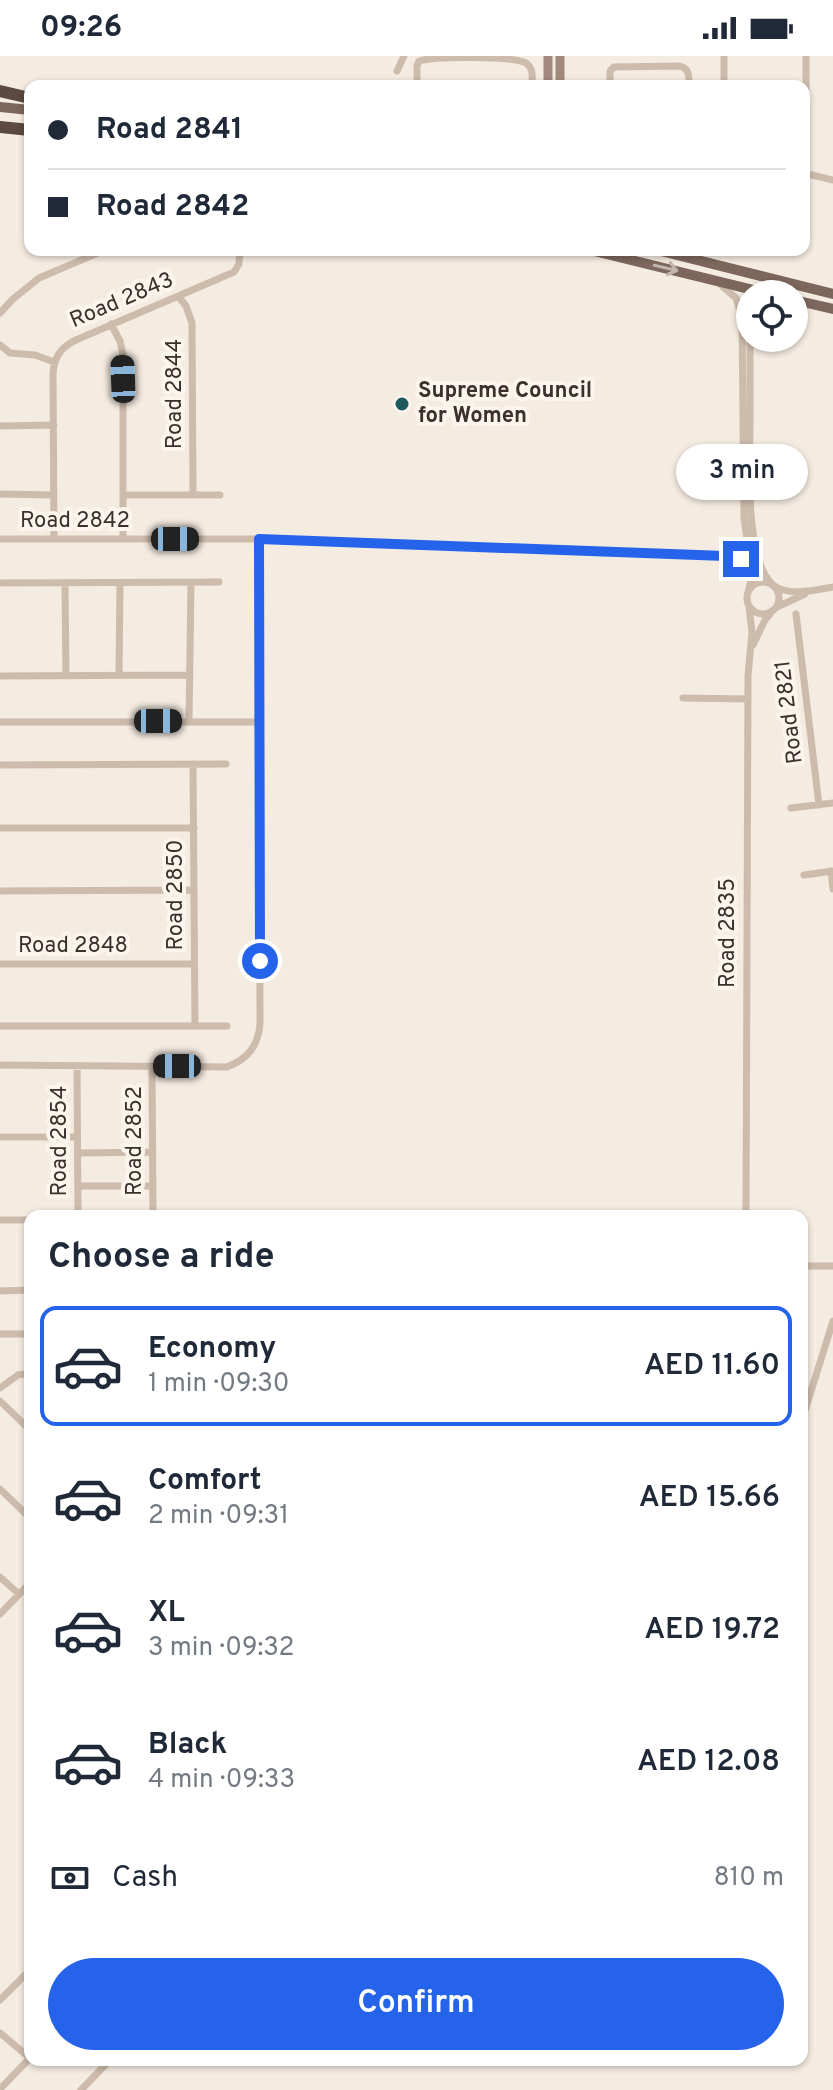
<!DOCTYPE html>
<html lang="en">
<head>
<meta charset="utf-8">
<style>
	body { margin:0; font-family:Overpass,sans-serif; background:#f6f6f7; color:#1f2937; height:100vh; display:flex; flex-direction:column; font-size:30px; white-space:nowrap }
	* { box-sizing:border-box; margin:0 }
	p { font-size:26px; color:#747a83 }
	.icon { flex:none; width:44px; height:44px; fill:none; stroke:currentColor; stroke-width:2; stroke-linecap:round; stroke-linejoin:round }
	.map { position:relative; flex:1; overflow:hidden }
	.panel { position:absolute; left:24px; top:1154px; width:784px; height:856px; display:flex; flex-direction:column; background:#fff; border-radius:16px; box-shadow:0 2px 6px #0004 }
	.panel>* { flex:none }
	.top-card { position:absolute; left:24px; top:24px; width:786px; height:176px; border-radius:16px; box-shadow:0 2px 6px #0004; display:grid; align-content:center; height:176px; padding:0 24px; background:#fff }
	.tools { position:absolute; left:736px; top:224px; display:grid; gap:16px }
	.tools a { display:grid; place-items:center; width:72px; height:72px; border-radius:50%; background:#fff; box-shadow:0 2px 6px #0004; font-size:40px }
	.end { position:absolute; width:36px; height:36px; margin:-18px; border:10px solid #2563eb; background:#fff; box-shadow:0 0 0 4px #fff }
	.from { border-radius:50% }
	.bubble { position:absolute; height:56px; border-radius:28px; background:#fff; box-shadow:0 2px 6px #0004; font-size:26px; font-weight:600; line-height:56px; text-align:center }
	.car { position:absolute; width:24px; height:48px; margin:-24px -12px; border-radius:10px; box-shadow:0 0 6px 2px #0007; background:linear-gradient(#222 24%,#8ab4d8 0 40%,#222 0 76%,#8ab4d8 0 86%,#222 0) }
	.top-card b { display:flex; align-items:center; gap:28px; height:76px; font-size:30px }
	.top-card b+b { border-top:2px solid #e0e1e3 }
	.top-card i { width:20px; height:20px; background:#1f2937 }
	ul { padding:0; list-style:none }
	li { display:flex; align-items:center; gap:24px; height:120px; margin:0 16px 12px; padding:0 8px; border:4px solid transparent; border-radius:16px }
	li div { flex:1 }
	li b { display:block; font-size:30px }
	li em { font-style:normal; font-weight:600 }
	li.on { border-color:#2563eb }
	li>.icon { width:72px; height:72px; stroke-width:1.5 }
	h2 { padding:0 24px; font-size:36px; line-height:96px }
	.pay { display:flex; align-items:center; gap:20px; height:88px; padding:0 24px; font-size:30px }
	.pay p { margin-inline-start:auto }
	.button { display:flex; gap:16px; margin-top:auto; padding:16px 24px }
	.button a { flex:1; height:92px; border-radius:48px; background:#2563eb; color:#fff; font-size:32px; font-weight:600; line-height:92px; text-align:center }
	.status { display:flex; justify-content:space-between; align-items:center; height:56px; padding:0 40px; background:#fff; direction:ltr }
	.status svg { height:22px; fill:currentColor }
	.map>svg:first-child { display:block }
</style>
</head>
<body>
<div class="status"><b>09:26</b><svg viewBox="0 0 49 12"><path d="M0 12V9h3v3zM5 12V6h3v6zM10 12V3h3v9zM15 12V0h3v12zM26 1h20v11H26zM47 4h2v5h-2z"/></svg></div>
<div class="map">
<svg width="833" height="2034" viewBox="0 0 833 2034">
	<rect width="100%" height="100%" fill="#f4ebe1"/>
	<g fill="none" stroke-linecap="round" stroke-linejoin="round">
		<path stroke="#cdbbac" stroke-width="7" d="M 724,0 L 724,30
			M 806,0 L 806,118
			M 397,15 L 404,0
			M 417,30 L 417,10 L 419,5 C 435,0 513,0 526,7 C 534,13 532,21 532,30
			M 610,30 L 610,15 L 614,11 L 679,10 C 690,12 689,21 689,30
			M 804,117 L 833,124
			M 721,229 L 736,242 L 742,262 L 744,462 L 752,520 L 749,533
			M 179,241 L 186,250 L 192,267 L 193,439
			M 0,257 L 13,243 L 39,222 L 105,194
			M 111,268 L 120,285 L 123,299 L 123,482
			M 750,275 C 750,306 750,337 750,367 C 750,405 744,503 773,529 C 788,541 816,534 833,531
			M 0,289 L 10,297 L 35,299 L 54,306
			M 0,370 L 54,369
			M 0,438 L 53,439
			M 124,439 L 220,439
			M 0,483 L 259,483 L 725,500 L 741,503 L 751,510
			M 54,483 L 53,318 C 54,301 61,291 76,284 L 234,216 L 239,208 L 240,194
			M747 542a16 16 0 1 1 32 0a16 16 0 1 1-32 0Z
			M 0,527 L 219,526
			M 65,528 L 66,620
			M 777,551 L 805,538
			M 796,558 L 819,749
			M 753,589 L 765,564 L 770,558
			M 119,619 L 120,527
			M 0,620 L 190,619
			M 683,642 L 747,643
			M 189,665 L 191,526
			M 0,666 L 259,666
			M 193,708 L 195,970
			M 0,709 L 226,708
			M 791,752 L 833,747
			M 0,772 L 194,772
			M 831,815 L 833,833
			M 804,819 L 833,815
			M 0,835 L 194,834
			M 0,908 L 194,908
			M 0,970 L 227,970
			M 0,1009 L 227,1011 C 248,1003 258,990 260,968 L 259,483
			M 77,1010 L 78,1160
			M 152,1010 L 153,1160
			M 0,1081 L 77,1081
			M 78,1097 L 153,1096
			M 78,1130 L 153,1130
			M 746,1160 L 748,620 L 752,576 L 749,551
			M 0,1164 L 30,1164
			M 802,1210 L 833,1210
			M 0,1235 L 30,1234
			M 0,1278 L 30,1278
			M 0,1332 L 18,1319 L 30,1317
			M 0,1345 L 30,1374
			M 802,1364 L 833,1265
			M 0,1433 L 30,1462
			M 0,1521 L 19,1538
			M 0,1558 L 30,1527
			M 0,1944 L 30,1914
			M 0,1977 L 30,2002 L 0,2033
			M 81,2034 L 110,2004"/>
		<path stroke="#a18a7d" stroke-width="9" d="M 548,0 L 548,30
			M 560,30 L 560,0"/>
		<path stroke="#7d675c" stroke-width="10" d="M 0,51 L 30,54
			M 590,194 L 770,238
			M 657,194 L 833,238
			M 794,244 L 833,253"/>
		<path stroke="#5c4a42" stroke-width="12" d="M 0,35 L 30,42
			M 0,71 L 30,74"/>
	</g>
	<defs><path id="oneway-shaft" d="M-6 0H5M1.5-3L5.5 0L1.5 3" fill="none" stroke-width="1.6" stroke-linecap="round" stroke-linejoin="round" transform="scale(2)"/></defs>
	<use stroke="#c2b5ac" href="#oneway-shaft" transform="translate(666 212) rotate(13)"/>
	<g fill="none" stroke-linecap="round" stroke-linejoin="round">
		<path stroke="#2563eb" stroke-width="10" d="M 260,905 L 259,483 L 725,500 L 741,503"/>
	</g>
	<circle fill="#1f5a5e" stroke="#fbf5ee" stroke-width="3" cx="402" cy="348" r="8"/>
	<g text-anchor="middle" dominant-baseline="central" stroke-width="8" stroke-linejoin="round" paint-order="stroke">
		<g font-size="22" fill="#3b302b" stroke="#fbf5ee">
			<text transform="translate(122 245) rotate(-23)">Road 2843</text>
			<text transform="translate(175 338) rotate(-90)">Road 2844</text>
			<text x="75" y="465">Road 2842</text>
			<text transform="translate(790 656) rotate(-97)">Road 2821</text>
			<text transform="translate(176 839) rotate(-90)">Road 2850</text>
			<text transform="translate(728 877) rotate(-90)">Road 2835</text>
			<text x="73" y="890">Road 2848</text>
			<text transform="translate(60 1085) rotate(-90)">Road 2854</text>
			<text transform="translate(135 1085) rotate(-90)">Road 2852</text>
		</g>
		<g font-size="22" font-weight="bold" fill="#3b302b" stroke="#fbf5ee" text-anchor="start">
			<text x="418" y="335">Supreme Council<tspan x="418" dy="25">for Women</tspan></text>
		</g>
	</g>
</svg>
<div class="tools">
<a><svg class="icon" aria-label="locate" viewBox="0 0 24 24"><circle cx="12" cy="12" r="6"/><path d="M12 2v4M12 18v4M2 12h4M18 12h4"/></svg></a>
</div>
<i class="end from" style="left:260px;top:905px"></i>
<i class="end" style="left:741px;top:503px"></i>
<div class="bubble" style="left:676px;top:388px;width:132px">3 min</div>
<i class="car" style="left:123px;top:323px;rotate:358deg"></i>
<i class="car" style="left:175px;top:483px;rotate:90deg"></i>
<i class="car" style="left:158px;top:665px;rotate:90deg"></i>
<i class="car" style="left:177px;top:1010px;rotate:270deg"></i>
<div class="top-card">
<b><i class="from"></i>Road 2841</b>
<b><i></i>Road 2842</b>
</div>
<section class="panel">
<h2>Choose a ride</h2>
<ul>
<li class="on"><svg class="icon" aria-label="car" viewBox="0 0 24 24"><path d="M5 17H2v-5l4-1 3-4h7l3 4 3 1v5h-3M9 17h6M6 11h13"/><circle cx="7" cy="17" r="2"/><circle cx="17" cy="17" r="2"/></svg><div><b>Economy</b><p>1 min · 09:30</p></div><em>AED 11.60</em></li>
<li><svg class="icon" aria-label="car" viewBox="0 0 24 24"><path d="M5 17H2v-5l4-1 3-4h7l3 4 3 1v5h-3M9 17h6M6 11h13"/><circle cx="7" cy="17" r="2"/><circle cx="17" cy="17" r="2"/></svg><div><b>Comfort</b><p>2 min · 09:31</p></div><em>AED 15.66</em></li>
<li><svg class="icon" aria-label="car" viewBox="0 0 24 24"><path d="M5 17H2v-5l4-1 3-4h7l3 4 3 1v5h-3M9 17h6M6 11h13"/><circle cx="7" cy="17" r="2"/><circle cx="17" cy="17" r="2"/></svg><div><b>XL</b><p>3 min · 09:32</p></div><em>AED 19.72</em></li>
<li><svg class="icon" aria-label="car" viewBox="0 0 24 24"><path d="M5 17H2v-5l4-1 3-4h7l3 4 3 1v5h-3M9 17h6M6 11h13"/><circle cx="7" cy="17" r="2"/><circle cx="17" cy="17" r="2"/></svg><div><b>Black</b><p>4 min · 09:33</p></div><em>AED 12.08</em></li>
</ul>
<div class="pay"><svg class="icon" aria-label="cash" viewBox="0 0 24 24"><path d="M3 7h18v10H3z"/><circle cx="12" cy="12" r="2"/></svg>Cash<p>810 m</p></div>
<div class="button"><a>Confirm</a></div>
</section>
</div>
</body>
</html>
